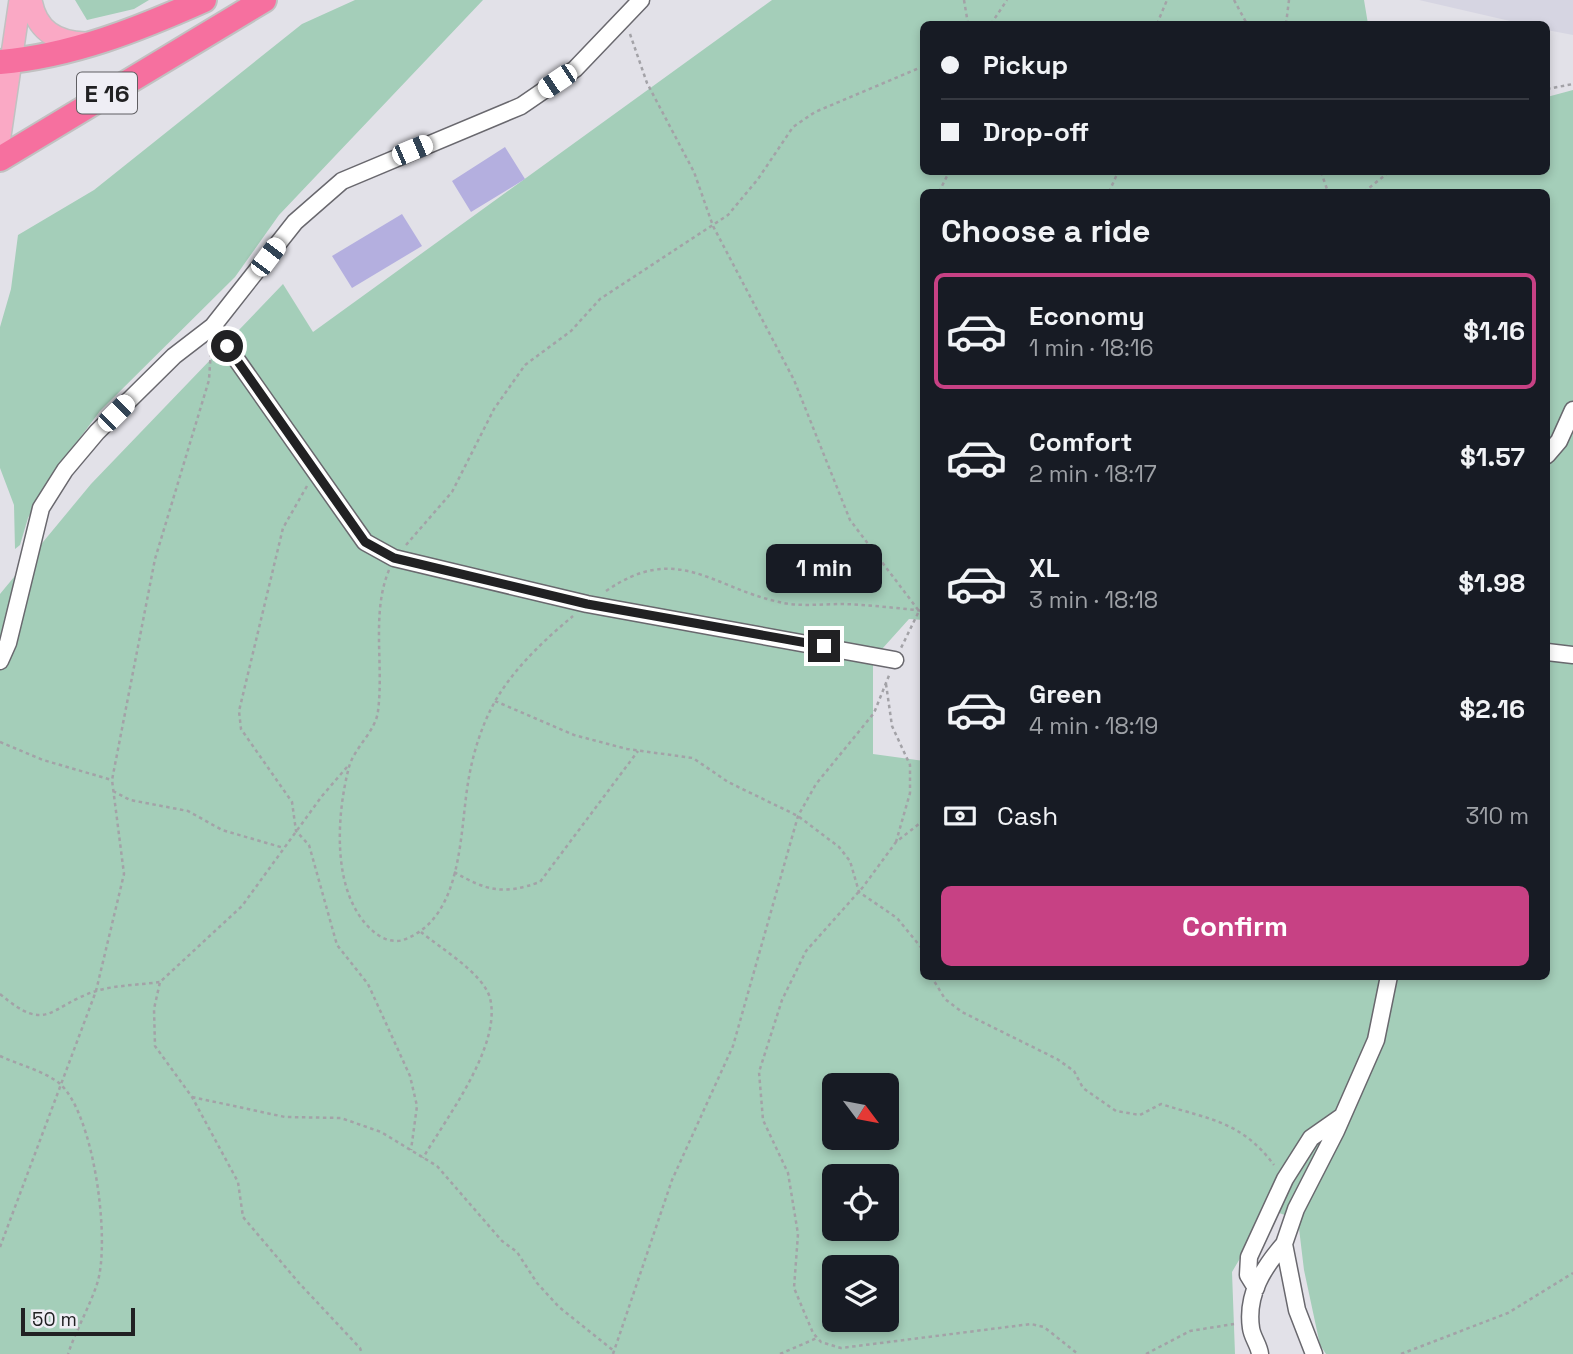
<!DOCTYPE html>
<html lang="en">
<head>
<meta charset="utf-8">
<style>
	body { margin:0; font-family:"Space Grotesk",sans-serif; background:#242831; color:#f1f3f6; height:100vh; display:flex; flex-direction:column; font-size:26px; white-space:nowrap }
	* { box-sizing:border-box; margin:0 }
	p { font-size:23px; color:#9ea1a6 }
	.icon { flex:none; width:38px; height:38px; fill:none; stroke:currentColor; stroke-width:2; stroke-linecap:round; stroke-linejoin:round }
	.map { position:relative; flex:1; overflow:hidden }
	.details { position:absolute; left:920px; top:189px; width:630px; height:791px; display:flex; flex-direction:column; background:#171b24; border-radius:10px; box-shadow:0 4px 10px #0003 }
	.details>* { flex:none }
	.top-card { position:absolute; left:920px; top:21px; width:630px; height:154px; border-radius:10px; box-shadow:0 4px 10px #0003; display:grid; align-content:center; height:154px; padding:0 21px; background:#171b24 }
	.needle { width:46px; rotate:122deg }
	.fabs { position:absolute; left:822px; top:1073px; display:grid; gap:14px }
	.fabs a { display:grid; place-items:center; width:77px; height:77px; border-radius:10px; background:#171b24; box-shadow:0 4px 10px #0003; font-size:35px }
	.scale { position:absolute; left:21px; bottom:18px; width:114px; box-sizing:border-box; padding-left:7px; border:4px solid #212123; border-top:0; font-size:19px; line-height:24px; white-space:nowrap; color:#212123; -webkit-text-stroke:5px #efeef5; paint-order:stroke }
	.end { position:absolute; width:32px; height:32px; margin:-16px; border:9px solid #212123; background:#fff; box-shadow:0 0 0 4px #fff }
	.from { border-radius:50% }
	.bubble { position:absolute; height:49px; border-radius:10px; background:#171b24; box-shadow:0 4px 10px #0003; font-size:23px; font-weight:700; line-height:49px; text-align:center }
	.car { position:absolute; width:21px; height:42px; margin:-21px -10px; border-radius:9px; box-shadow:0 0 5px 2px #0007; background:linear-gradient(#fff 24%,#345 0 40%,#fff 0 76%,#345 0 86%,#fff 0) }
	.top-card b { display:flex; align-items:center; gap:24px; height:66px; font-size:26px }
	.top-card b+b { border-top:2px solid #363941 }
	.top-card i { width:18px; height:18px; background:#f1f3f6 }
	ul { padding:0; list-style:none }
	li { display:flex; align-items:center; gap:21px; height:116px; margin:0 14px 10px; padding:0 7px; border:4px solid transparent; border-radius:10px }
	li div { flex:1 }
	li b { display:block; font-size:26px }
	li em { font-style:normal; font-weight:700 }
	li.current { border-color:#c74184 }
	li>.icon { width:63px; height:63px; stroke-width:1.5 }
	h2 { padding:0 21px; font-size:32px; line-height:84px }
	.pay { display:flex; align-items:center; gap:18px; height:77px; padding:0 21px; font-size:26px }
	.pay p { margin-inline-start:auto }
	.cta { display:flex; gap:14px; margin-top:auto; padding:14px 21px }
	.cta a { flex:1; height:80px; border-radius:10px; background:#c74184; color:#fff; font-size:28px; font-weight:700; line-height:80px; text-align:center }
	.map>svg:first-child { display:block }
</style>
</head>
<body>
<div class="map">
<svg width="1573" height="1354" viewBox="0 0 1573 1354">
	<rect width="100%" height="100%" fill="#e2e1e8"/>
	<path fill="#d6d5e2" d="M 1419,0 L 1573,0 L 1573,35 L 1547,30 L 1547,24 L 1523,24 Z"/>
	<path fill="#a4ceb9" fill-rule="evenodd" d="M 75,0 L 149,0 L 134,9 L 87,20 Z
		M 355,0 L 483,0 L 279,215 L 235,277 L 100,411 L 47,482 L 28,518 L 20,545 L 15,549 L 14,505 L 0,468 L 0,327 L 11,289 L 18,235 L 94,190 L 302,24 Z
		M 772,0 L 1364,0 L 1368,24 L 924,24 L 924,172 L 1547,172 L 1547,97 L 1573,90 L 1573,1354 L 1326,1354 L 1320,1345 L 1304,1270 L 1298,1220 L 1269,1209 L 1232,1272 L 1235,1354 L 0,1354 L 0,594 L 91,484 L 283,284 L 313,332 ZM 924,192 L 1547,192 L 1547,976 L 924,976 L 924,761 L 873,754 L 873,659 L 909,619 L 924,620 ZM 835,1085 L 887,1085 L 887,1138 L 835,1138 ZM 835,1176 L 887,1176 L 887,1228 L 835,1228 ZM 835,1267 L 887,1267 L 887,1320 L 835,1320 Z"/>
	<path fill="#b4afdf" d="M 505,147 L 525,179 L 471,212 L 452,181 Z
		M 402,214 L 422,246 L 352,288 L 332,256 Z"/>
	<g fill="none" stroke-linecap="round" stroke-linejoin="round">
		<g stroke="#69686e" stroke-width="19">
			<path id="minor" d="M 213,326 L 365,542 L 394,558 L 587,604 L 895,660
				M 1547,455 L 1559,441 L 1573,410
				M 1547,652 L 1573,655
				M 0,661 L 8,643 L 41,508 L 65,470 L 97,432 L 174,356 L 213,326 L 295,222 L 342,181 L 521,106 L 575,69 L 641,0
				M 1256,1288 L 1248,1275 L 1249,1257 L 1285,1179 L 1311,1138 L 1341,1117
				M 1260,1354 C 1259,1345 1252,1337 1251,1328 C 1246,1294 1264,1267 1284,1244
				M 1314,1354 L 1297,1310 L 1284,1244 L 1296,1209 L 1336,1131 L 1376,1040 L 1389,976"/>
		</g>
		<g stroke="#c1c1c1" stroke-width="24">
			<path id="major" d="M 31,0 C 36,30 56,42 85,43
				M 0,136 L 20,0"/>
		</g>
		<g stroke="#c1c1c1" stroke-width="28">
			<path id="highway" d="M 0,62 C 72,56 139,29 204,0
				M 0,159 L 264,0"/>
		</g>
		<path stroke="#a3a2a7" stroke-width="2.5" stroke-dasharray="3.5 3.5" stroke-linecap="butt" d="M 964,0 L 968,24
			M 1234,0 L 1247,24
			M 991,24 L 1007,0
			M 1157,24 L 1167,0
			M 1286,24 L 1289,0
			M 630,34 L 647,83 L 694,172 L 713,226 L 794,380 L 850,520 L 919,611 L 901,648
			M 1547,89 L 1573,84
			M 1321,172 L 1328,192
			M 939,192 L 949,172
			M 1109,192 L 1118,172
			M 1364,192 L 1389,172
			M 307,486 L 283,528 L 239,711 L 241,729 L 292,802 L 296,831 L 309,845 L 337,945 L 368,984 L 410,1076 L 417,1106 L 411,1150
			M 406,545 L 452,492 L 494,409 L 525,365 L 571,331 L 600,299 L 728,215 L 758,179 L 793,127 L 815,112 L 924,66
			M 389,570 C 371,613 384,665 378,711 C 376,731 354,748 349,767 C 336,817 331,896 374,932 C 382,939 394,943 403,940 C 465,918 459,830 469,777 C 473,754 481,728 492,707 C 510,672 543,641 573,616
			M 606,591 C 677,542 711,587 779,602 C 798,607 823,604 843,604 C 870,605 897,608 924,611
			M 886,684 L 892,726 L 910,765 L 910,793 L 896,842
			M 495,701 L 574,735 L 627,749 L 693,758 L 728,782 L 798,816 L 839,847 L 850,861 L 859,892 L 897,918 L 924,951
			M 0,742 L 43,760 L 112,780
			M 347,767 L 322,796 L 242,906 L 160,982 L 154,1009 L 155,1046 L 192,1097 L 238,1182 L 243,1217 L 299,1283 L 360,1348 L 362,1354
			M 113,791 L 130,800 L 188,811 L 222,830 L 284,848
			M 924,820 L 896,842 L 863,887 L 806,951 L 782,1000 L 759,1072 L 763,1120 L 788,1173 L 798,1234 L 794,1288 L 813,1333 L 821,1342 L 841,1348 L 1031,1324 L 1044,1327 L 1078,1354
			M 454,872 C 487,891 503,895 540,882 L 638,751
			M 421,932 C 440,948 483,973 490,998 C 502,1046 446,1118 423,1158
			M 931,976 L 945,999 L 962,1012 L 1057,1059 L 1074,1071 L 1083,1088 L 1116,1111 L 1140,1115 L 1161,1104 C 1211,1120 1241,1121 1274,1165
			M 0,994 C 48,1035 49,1006 96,991 C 116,985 140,985 160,982
			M 0,1056 C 19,1065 42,1070 59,1083 C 94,1112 111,1242 97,1284 C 89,1308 76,1330 68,1354
			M 192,1097 L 285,1117 L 341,1118 L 381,1132 L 437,1166 L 502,1241 L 517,1252 L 537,1283 L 559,1307 L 614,1351
			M 0,1247 L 96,991 L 124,874 L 112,780 L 155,559 L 209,380 L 211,349
			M 613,1354 L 672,1180 L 733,1046 L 798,816 L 816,784 L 874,713 L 890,673
			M 780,1354 L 817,1338
			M 1146,1354 L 1190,1331 L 1234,1324
			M 1401,1354 L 1508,1313 L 1573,1273"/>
		<use href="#minor" stroke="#fff" stroke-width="16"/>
		<use href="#major" stroke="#faa9c5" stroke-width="21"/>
		<use href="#highway" stroke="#f6709f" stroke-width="24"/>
	</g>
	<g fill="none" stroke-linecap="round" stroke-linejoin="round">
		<path stroke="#212123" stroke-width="9" d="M 227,346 L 365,542 L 394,558 L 587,604 L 824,646"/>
	</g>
	<g text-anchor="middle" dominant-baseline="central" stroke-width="7" stroke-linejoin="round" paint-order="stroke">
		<rect fill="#efeef5" stroke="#5f5e62" stroke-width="2" x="77" y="72.5" width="60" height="41" rx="5"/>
		<g font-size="24" font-weight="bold" fill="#212123">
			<text x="107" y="93">E 16</text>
		</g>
	</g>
</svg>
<div class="fabs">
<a><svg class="needle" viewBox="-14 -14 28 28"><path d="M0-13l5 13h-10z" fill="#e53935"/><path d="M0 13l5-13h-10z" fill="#9ea1a6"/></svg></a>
<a><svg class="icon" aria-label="locate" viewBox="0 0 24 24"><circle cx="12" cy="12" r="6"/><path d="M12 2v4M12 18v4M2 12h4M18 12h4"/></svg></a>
<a><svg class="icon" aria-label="layers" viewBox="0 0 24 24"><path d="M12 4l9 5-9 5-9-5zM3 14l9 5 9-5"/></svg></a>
</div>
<div class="scale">50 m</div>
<i class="end from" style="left:227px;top:346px"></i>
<i class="end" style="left:824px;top:646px"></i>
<div class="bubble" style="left:766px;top:544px;width:116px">1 min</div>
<i class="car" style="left:557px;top:81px;rotate:236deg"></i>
<i class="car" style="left:412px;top:150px;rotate:67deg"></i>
<i class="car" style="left:268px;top:257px;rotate:37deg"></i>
<i class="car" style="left:116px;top:413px;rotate:45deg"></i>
<div class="top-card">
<b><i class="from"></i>Pickup</b>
<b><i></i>Drop-off</b>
</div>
<section class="details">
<h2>Choose a ride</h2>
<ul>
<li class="current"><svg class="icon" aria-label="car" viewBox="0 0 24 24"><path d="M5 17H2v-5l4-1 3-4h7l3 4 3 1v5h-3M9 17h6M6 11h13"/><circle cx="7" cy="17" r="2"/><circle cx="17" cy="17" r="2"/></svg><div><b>Economy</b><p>1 min · 18:16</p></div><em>$1.16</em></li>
<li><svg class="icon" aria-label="car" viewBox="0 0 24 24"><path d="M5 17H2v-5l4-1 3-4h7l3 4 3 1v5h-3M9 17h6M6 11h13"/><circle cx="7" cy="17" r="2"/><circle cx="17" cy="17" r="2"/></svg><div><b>Comfort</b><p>2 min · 18:17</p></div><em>$1.57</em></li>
<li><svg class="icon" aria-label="car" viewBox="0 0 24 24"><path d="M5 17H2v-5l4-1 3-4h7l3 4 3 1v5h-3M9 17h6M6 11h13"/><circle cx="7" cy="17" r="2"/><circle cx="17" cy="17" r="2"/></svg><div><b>XL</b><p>3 min · 18:18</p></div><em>$1.98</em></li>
<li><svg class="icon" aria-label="car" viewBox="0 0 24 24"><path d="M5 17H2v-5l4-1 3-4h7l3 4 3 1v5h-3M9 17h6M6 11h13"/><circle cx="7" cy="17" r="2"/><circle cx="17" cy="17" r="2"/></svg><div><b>Green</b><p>4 min · 18:19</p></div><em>$2.16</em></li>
</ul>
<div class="pay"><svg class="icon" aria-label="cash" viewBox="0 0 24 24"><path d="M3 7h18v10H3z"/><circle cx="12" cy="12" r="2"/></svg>Cash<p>310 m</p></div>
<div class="cta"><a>Confirm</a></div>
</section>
</div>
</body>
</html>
